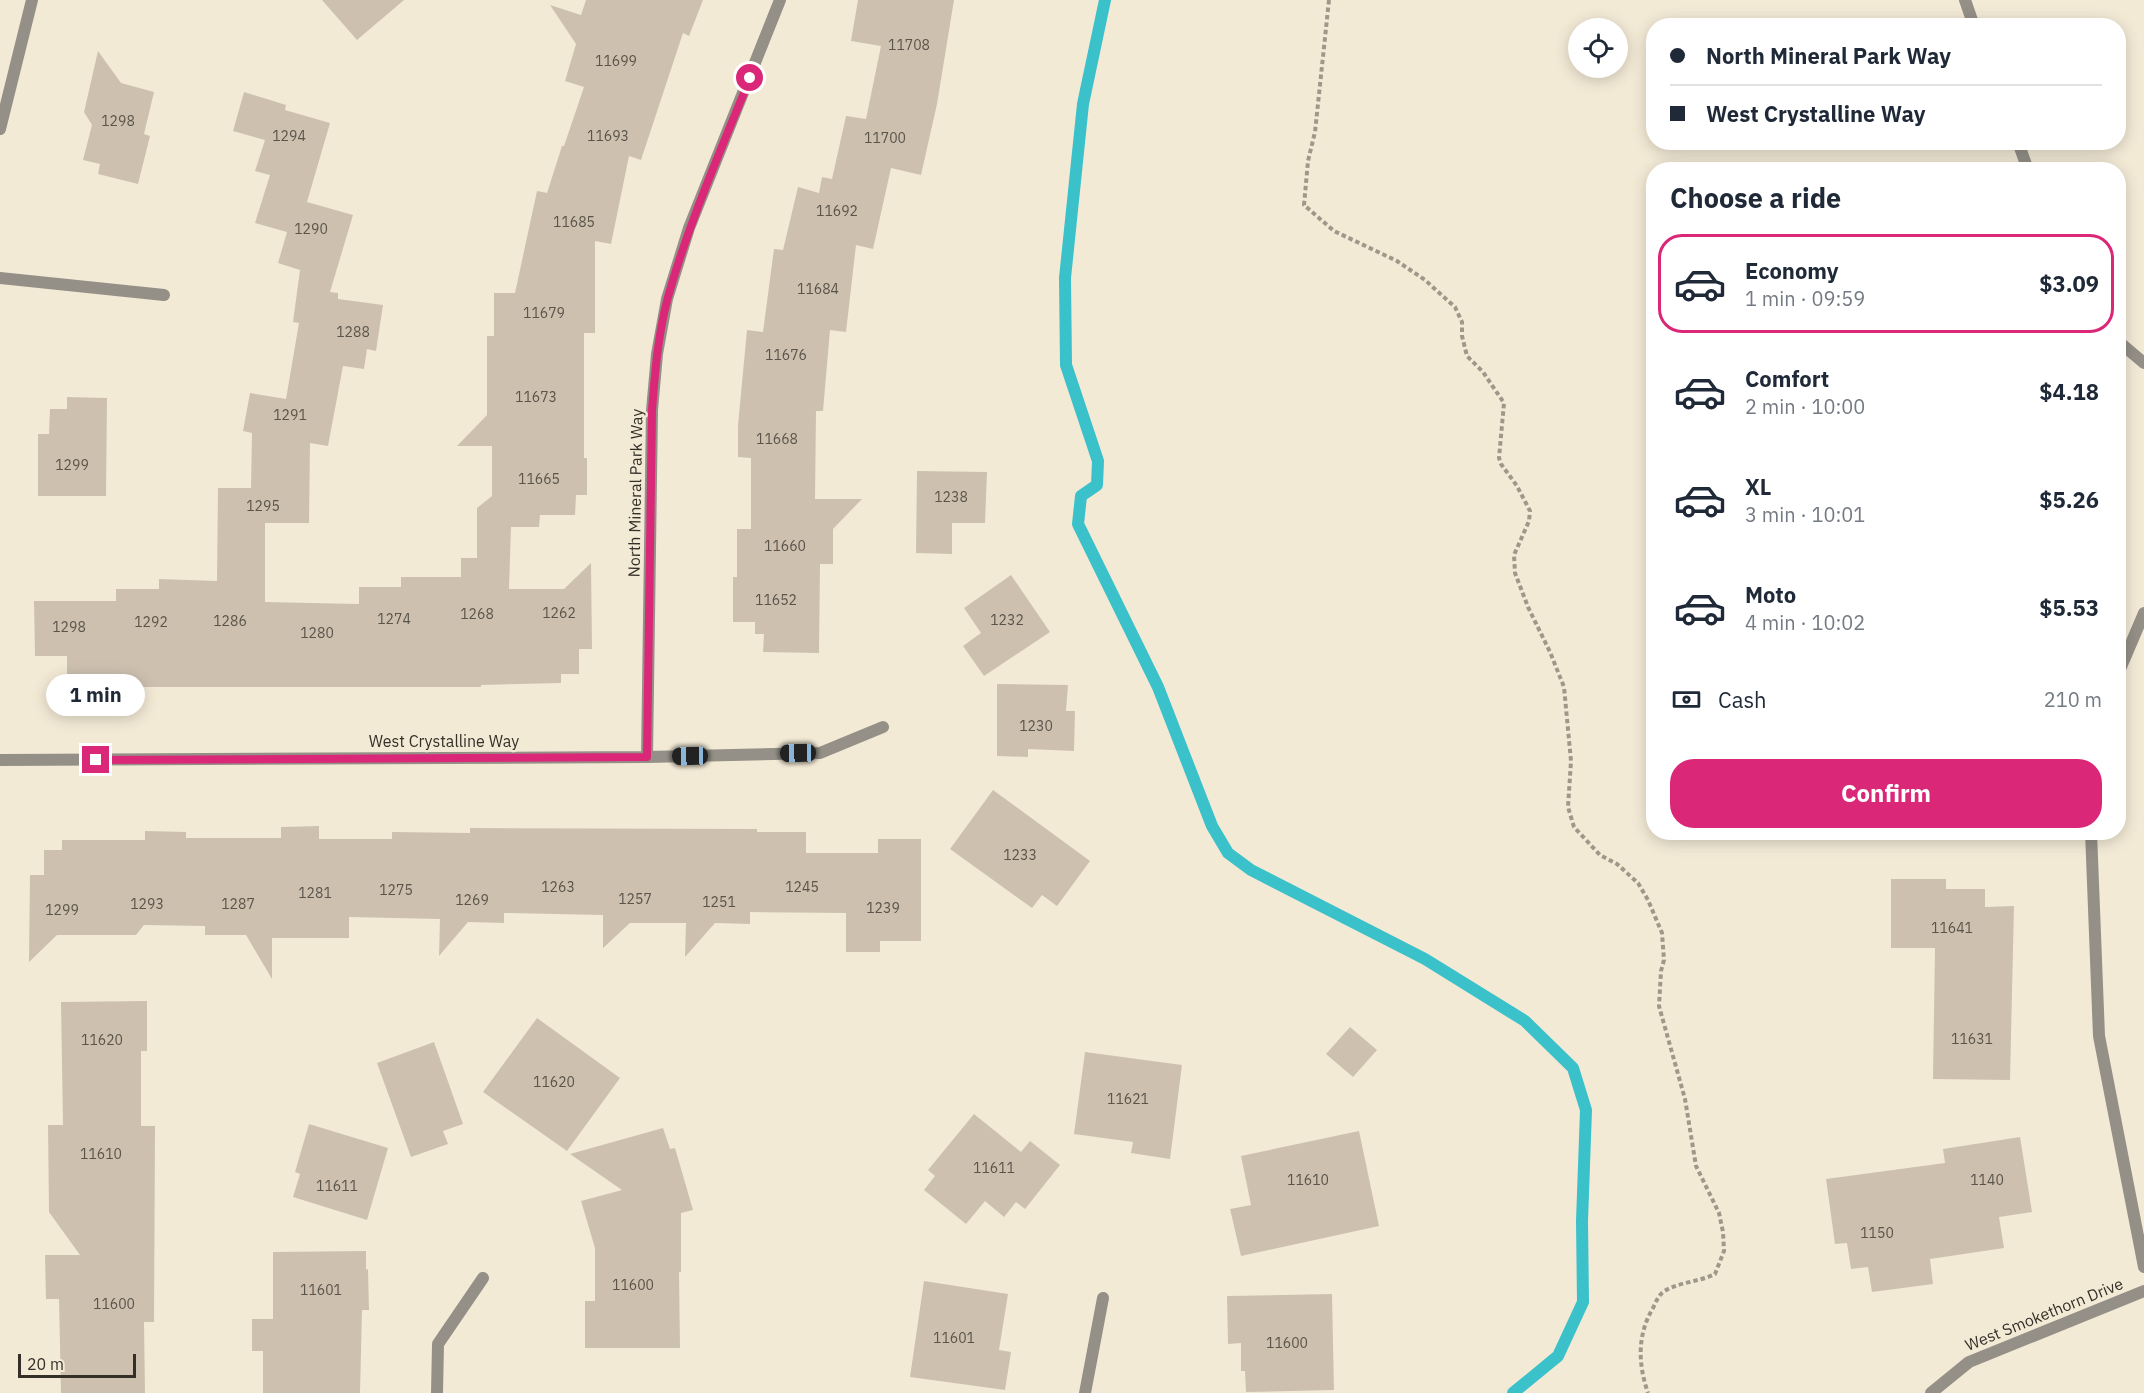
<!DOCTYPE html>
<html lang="en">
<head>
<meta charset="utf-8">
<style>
	body { margin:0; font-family:"IBM Plex Sans",sans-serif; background:#f6f6f7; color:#1f2937; height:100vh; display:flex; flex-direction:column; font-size:22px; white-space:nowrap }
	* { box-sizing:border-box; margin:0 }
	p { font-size:20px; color:#747a83 }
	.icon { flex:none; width:33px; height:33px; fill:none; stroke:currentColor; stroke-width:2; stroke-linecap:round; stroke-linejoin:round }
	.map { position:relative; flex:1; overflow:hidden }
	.side { position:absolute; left:1646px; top:162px; width:480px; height:678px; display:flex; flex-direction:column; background:#fff; border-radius:24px; box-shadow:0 3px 15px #0003 }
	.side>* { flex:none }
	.guide { position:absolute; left:1646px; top:18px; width:480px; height:132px; border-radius:24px; box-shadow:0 3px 15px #0003; display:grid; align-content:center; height:132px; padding:0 24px; background:#fff }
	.tools { position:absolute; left:1568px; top:18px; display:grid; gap:12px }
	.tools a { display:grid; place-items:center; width:60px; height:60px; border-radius:50%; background:#fff; box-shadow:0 3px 15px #0003; font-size:30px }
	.scale { position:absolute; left:18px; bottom:15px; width:118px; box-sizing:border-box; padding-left:6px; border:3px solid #343029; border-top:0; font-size:16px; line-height:21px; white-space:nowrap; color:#343029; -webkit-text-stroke:4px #f3ead6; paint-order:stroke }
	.end { position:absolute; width:27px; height:27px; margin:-14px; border:8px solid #db2777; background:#fff; box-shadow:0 0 0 3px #fff }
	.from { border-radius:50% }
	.bubble { position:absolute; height:42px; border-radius:21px; background:#fff; box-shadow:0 3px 15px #0003; font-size:20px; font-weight:800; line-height:42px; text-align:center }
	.car { position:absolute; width:18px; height:36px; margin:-18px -9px; border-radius:8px; box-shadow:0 0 4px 2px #0007; background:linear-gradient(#222 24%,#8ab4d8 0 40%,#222 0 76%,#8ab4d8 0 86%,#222 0) }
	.guide b { display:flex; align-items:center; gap:21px; height:57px; font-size:22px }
	.guide b+b { border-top:2px solid #e0e1e3 }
	.guide i { width:15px; height:15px; background:#1f2937 }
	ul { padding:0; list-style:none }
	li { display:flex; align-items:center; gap:18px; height:99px; margin:0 12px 9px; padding:0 12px; border:3px solid transparent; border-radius:24px }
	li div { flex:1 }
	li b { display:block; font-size:22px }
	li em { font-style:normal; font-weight:800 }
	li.selected { border-color:#db2777 }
	li>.icon { width:54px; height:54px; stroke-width:1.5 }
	h2 { padding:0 24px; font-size:27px; line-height:72px }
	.pay { display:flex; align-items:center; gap:15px; height:66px; padding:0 24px; font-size:22px }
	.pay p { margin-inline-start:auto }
	.cta { display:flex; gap:12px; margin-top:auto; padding:12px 24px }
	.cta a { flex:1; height:69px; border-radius:24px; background:#db2777; color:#fff; font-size:24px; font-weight:800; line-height:69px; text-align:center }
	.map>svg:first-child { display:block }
</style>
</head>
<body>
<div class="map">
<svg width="2144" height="1393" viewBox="0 0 2144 1393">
	<rect width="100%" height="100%" fill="#f3ead6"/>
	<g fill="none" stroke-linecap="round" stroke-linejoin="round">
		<path stroke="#3ac1c9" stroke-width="12" d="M 1105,0 L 1083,104 L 1065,278 L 1066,365 L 1098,461 L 1097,485 L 1081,496 L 1078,524 L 1158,687 L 1212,826 L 1228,853 L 1251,870 L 1425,959 L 1525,1021 L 1573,1068 L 1586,1110 L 1582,1221 L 1583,1302 L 1558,1356 L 1513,1393"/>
	</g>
	<path fill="#cdc0af" d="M 322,0 L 404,0 L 357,40 Z
		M 586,0 L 703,0 L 689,36 L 683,33 L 641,160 L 629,156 L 611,244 L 595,241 L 595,333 L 584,333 L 584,458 L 587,458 L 587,495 L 576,495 L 575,515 L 540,515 L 539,527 L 511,527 L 509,589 L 564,589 L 591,563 L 592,649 L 579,649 L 579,674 L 561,674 L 561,683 L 481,685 L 481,687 L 67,687 L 67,656 L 35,656 L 34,601 L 116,601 L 116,589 L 159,589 L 159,579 L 217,581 L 218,488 L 251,488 L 252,433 L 243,431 L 250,393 L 286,399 L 299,323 L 293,322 L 300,270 L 278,263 L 287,232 L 255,223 L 270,175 L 255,171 L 265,140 L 233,131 L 244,92 L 286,105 L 285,110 L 330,123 L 307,202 L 353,215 L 330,292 L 338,293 L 338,299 L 383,305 L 376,351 L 367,349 L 364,369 L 343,366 L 328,446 L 310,443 L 309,523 L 265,523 L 265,602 L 359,604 L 359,587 L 401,587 L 401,577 L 461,577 L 461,558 L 477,558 L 477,508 L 492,496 L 492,446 L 457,446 L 487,415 L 487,336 L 494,336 L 494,293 L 515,293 L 537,191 L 547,193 L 562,146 L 564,146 L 584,87 L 565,81 L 576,44 L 550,5 L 581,15 Z
		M 858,0 L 954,0 L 937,104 L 921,175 L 891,168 L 873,249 L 856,245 L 846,332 L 830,330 L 823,411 L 816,411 L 815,499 L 862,499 L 833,529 L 833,564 L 820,564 L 819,653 L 763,652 L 764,634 L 755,634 L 755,622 L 733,622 L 733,577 L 737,577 L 737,529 L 751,529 L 751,458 L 738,457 L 738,425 L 747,330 L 763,332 L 774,249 L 783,250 L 798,187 L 819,193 L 822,177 L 832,179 L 846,116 L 866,119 L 881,46 L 851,41 Z
		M 98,51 L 121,83 L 154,92 L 144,134 L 150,136 L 138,184 L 98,174 L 100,164 L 83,160 L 92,125 L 84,112 Z
		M 67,397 L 107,398 L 106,496 L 38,496 L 38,434 L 49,434 L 50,409 L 67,409 Z
		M 917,471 L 987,472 L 985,523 L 952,523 L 952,554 L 916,553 Z
		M 1011,575 L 1050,632 L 984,676 L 963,646 L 981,633 L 964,608 Z
		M 997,684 L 1068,685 L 1066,711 L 1075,711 L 1074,751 L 1028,749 L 1028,757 L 997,756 Z
		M 993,790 L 1090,861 L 1057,906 L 1042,895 L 1032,908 L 950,849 Z
		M 319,826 L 319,839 L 392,839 L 392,832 L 470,833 L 470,828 L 757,829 L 757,832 L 806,832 L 806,853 L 878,853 L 878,839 L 921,839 L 921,941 L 880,941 L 880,952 L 846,952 L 846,913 L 750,912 L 750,924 L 715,923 L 685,957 L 686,923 L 630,923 L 603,948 L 603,915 L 504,913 L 504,923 L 468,922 L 439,956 L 440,919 L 349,917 L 349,938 L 272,938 L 272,979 L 246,935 L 205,935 L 205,926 L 144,925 L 136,935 L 57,935 L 29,962 L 30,875 L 44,875 L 44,850 L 62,850 L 62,840 L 145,840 L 145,831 L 186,832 L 186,838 L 281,838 L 281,827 Z
		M 1891,879 L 1946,879 L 1946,889 L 1985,889 L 1985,907 L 2014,906 L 2010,1080 L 1933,1079 L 1935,948 L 1891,948 Z
		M 147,1001 L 147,1051 L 141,1051 L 141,1126 L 155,1126 L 154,1322 L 144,1322 L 145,1393 L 61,1393 L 59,1299 L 46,1299 L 45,1255 L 80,1255 L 49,1212 L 48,1125 L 63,1125 L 61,1002 Z
		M 537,1018 L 620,1078 L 567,1151 L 483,1092 Z
		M 1350,1027 L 1377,1050 L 1353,1077 L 1326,1054 Z
		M 434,1042 L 463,1124 L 443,1131 L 448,1144 L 411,1157 L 377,1063 Z
		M 1085,1052 L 1182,1065 L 1170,1159 L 1131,1153 L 1133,1142 L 1074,1134 Z
		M 974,1114 L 1021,1152 L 1030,1141 L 1060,1165 L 1025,1209 L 1016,1202 L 1004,1217 L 985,1201 L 966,1224 L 924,1190 L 935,1176 L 928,1170 Z
		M 309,1124 L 388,1148 L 367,1220 L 293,1197 L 300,1174 L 295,1172 Z
		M 663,1128 L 670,1149 L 675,1148 L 693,1210 L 681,1213 L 681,1272 L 679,1272 L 680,1348 L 585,1348 L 585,1301 L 595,1301 L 595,1248 L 581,1201 L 622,1190 L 570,1154 Z
		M 1359,1131 L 1379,1226 L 1241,1256 L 1230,1209 L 1251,1205 L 1241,1156 Z
		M 2020,1137 L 2032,1212 L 1999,1217 L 2004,1248 L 1930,1259 L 1933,1284 L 1872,1292 L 1868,1267 L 1851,1269 L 1847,1243 L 1835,1244 L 1826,1179 L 1945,1163 L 1943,1149 Z
		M 366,1251 L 366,1270 L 368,1269 L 369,1310 L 362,1310 L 360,1393 L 263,1393 L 263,1351 L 252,1351 L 252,1319 L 273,1319 L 273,1252 Z
		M 924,1281 L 1008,1294 L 999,1350 L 1011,1352 L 1005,1390 L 910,1377 Z
		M 1332,1294 L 1334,1390 L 1246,1392 L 1245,1371 L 1241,1371 L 1241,1343 L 1228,1344 L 1227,1296 Z"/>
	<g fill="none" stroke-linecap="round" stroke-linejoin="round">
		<path stroke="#9f988a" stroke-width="4" stroke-dasharray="4.5 3" stroke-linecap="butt" d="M 1329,0 L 1315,132 L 1308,161 L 1304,205 L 1334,231 L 1397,261 L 1425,280 L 1455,307 L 1462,322 L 1462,336 L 1467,356 L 1483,372 L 1504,403 L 1499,458 L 1501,464 L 1517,486 L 1530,511 L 1529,521 L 1514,555 L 1515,573 L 1528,607 L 1550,652 L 1564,687 L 1571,761 L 1568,807 L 1574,827 L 1600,855 L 1617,864 L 1638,883 L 1648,900 L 1662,933 L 1664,960 L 1661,971 L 1659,1006 L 1685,1099 L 1696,1166 L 1719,1213 L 1723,1232 L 1724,1251 L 1715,1274 C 1699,1282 1678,1282 1663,1292 C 1658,1296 1656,1302 1653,1308 C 1637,1335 1638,1364 1648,1393"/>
		<path stroke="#949088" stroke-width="12" d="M 1965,0 L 1974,26
			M 0,129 L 32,0
			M 2018,142 L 2028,170
			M 0,278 L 164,295
			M 2118,341 L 2144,363
			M 2118,674 L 2144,613
			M 647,757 L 652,410 L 657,354 L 667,299 L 689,228 L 780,0
			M 0,760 L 647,757 L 820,753 L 883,727
			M 2091,832 L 2099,1036 L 2144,1267
			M 437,1393 L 438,1344 L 483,1278
			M 1085,1393 L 1103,1298
			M 1931,1393 L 1969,1362 L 2144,1291"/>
	</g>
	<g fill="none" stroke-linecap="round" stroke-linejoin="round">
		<path stroke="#db2777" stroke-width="8" d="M 96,760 L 647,757 L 652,410 C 655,372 658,334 668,297 C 689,222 721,150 750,78"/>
	</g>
	<g text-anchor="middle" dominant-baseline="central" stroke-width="4.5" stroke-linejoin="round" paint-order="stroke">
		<g font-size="14" fill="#5a544a">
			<text x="909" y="45">11708</text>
			<text x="616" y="61">11699</text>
			<text x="118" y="121">1298</text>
			<text x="289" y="136">1294</text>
			<text x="608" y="136">11693</text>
			<text x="885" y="138">11700</text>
			<text x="837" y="211">11692</text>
			<text x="574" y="222">11685</text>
			<text x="311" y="229">1290</text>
			<text x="818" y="289">11684</text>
			<text x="544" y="313">11679</text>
			<text x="353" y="332">1288</text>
			<text x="786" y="355">11676</text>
			<text x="536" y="397">11673</text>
			<text x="290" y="415">1291</text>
			<text x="777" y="439">11668</text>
			<text x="72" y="465">1299</text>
			<text x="539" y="479">11665</text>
			<text x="951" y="497">1238</text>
			<text x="263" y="506">1295</text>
			<text x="785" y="546">11660</text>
			<text x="776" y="600">11652</text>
			<text x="559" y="613">1262</text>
			<text x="477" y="614">1268</text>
			<text x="394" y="619">1274</text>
			<text x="1007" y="620">1232</text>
			<text x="230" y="621">1286</text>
			<text x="151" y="622">1292</text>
			<text x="69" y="627">1298</text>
			<text x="317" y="633">1280</text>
			<text x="1036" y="726">1230</text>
			<text x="1020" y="855">1233</text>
			<text x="558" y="887">1263</text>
			<text x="802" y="887">1245</text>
			<text x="396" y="890">1275</text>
			<text x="315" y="893">1281</text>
			<text x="635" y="899">1257</text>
			<text x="472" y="900">1269</text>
			<text x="719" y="902">1251</text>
			<text x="147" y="904">1293</text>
			<text x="238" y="904">1287</text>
			<text x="883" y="908">1239</text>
			<text x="62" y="910">1299</text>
			<text x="1952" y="928">11641</text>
			<text x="1972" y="1039">11631</text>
			<text x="102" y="1040">11620</text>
			<text x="554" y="1082">11620</text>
			<text x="1128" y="1099">11621</text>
			<text x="101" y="1154">11610</text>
			<text x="994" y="1168">11611</text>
			<text x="1308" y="1180">11610</text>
			<text x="1987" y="1180">1140</text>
			<text x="337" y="1186">11611</text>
			<text x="1877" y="1233">1150</text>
			<text x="633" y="1285">11600</text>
			<text x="321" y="1290">11601</text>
			<text x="114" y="1304">11600</text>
			<text x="954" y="1338">11601</text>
			<text x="1287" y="1343">11600</text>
		</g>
		<g font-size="16" fill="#343029" stroke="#f3ead6">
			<text transform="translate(635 493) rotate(-89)">North Mineral Park Way</text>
			<text x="444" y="741">West Crystalline Way</text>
			<text transform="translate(2044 1314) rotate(-22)">West Smokethorn Drive</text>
		</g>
	</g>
</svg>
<div class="tools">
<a><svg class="icon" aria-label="locate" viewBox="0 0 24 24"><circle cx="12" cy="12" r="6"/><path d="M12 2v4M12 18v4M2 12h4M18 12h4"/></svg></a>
</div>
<div class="scale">20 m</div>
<i class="end from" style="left:750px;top:78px"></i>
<i class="end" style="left:96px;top:760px"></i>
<div class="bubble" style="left:46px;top:674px;width:99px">1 min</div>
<i class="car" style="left:798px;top:753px;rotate:269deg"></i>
<i class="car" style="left:690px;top:756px;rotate:269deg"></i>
<div class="guide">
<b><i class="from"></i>North Mineral Park Way</b>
<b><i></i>West Crystalline Way</b>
</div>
<section class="side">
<h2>Choose a ride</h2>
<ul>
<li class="selected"><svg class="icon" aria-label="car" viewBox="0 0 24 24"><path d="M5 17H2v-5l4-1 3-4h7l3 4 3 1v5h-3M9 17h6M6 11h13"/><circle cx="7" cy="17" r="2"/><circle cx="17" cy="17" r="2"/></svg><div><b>Economy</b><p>1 min · 09:59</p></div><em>$3.09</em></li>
<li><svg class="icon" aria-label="car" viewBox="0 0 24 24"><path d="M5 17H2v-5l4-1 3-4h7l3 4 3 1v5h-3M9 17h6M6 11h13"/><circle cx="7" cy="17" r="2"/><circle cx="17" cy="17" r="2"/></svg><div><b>Comfort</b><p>2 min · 10:00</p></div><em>$4.18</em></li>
<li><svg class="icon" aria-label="car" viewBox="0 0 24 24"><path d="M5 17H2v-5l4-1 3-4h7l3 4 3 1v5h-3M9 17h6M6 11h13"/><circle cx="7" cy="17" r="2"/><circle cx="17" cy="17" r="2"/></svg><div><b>XL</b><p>3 min · 10:01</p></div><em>$5.26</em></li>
<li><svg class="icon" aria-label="car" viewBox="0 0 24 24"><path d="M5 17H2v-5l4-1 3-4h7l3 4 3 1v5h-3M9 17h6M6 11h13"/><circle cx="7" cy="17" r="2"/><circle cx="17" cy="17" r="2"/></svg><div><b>Moto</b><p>4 min · 10:02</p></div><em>$5.53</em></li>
</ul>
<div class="pay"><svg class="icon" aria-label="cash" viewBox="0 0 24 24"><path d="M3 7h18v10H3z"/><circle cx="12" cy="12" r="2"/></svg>Cash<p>210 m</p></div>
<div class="cta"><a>Confirm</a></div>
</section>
</div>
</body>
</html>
